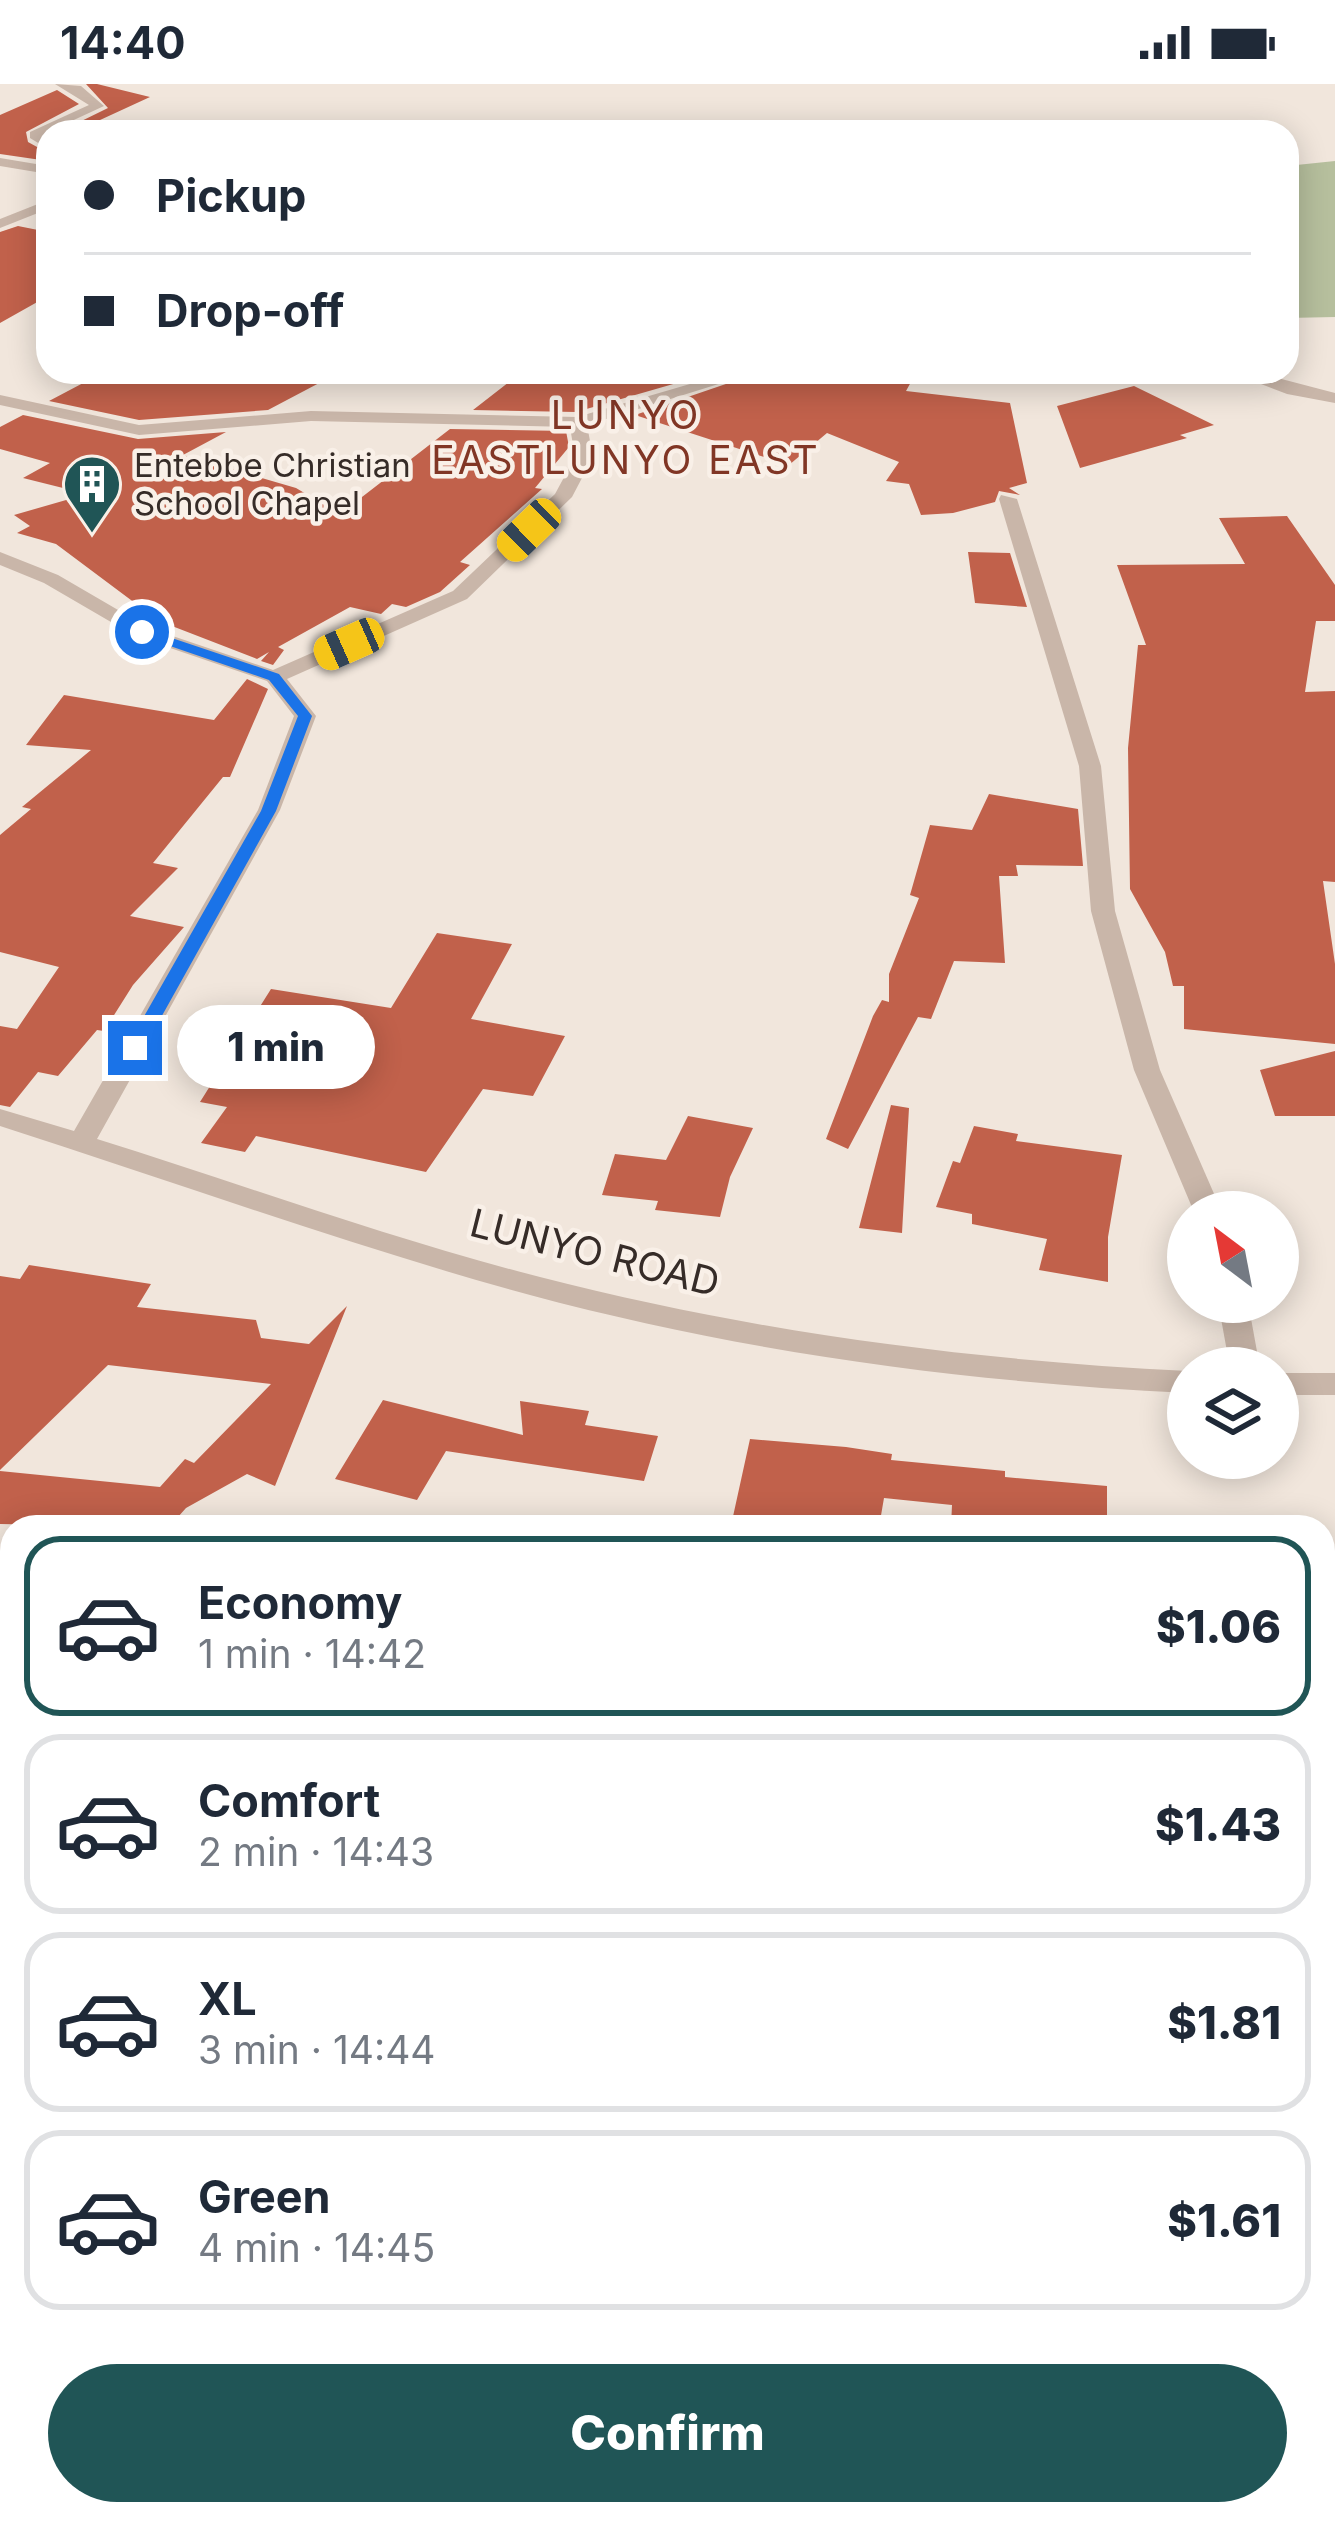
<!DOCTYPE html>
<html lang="en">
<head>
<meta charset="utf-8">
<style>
	body { margin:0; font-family:Inter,sans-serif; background:#f2f2f3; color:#1f2937; height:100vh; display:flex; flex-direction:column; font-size:45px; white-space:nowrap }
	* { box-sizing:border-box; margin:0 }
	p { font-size:39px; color:#747a83 }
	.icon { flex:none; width:66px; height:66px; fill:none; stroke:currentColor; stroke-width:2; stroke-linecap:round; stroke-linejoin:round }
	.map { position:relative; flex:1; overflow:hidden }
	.panel { position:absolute; left:0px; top:1431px; width:1335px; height:1011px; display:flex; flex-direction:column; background:#fff; border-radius:36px 36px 0 0; box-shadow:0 6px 30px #0003 }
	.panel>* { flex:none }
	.guide { position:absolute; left:36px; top:36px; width:1263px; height:264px; border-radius:36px; box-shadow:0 6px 30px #0003; display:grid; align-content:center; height:264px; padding:0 48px; background:#fff }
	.needle { width:78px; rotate:328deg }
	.buttons { position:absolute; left:1167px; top:1107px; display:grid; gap:24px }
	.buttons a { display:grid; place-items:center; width:132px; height:132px; border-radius:50%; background:#fff; box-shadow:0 6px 30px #0003; font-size:60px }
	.end { position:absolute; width:54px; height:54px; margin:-27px; border:15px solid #1a73e8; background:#fff; box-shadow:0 0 0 6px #fff }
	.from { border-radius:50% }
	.bubble { position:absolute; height:84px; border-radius:42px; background:#fff; box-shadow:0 6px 30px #0003; font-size:39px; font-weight:800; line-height:84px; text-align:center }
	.car { position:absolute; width:36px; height:72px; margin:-36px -18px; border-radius:15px; box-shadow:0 0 9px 3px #0007; background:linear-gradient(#f5c518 24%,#345 0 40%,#f5c518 0 76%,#345 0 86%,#f5c518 0) }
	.guide b { display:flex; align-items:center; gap:42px; height:114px; font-size:45px }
	.guide b+b { border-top:3px solid #e0e1e3 }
	.guide i { width:30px; height:30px; background:#1f2937 }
	ul { padding:21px 0 0; list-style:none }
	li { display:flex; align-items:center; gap:36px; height:180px; margin:0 24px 18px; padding:0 24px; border:6px solid #e0e1e3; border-radius:36px }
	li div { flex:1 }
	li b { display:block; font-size:45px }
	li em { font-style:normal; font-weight:800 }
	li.current { border-color:#205556 }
	li>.icon { width:108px; height:108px; stroke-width:1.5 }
	.button { display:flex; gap:24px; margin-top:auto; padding:24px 48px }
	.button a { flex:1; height:138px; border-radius:72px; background:#205556; color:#fff; font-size:48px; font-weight:800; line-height:138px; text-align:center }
	.status { display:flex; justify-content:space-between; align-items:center; height:84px; padding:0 60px; background:#fff; direction:ltr }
	.status svg { height:33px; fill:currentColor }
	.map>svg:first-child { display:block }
</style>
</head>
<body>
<div class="status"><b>14:40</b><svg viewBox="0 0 49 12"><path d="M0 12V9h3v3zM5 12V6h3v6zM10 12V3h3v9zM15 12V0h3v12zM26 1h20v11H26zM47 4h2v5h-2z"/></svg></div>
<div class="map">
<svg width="1335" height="2440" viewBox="0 0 1335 2440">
	<rect width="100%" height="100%" fill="#f1e6dc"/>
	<path fill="#b6bf9d" d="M 1335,77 L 1335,233 L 1287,234 L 1287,82 Z"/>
	<path fill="#c1614b" d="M 86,0 L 97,0 L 150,13 L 74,48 L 59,48 L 108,24 Z
		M 57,6 L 79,20 L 26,48 L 28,58 L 48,69 L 48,77 L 0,70 L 0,31 Z
		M 18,142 L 48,148 L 48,212 L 0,239 L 0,148 Z
		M 104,288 L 340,288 L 268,326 L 139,336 L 49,317 Z
		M 522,288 L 715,288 L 576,328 L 473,326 Z
		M 761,288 L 911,298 L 906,307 L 1010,319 L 1027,399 L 1009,404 L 1020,411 L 999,407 L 995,418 L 953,429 L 921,431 L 909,400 L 886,397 L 899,378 L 827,349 L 789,381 L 635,331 Z
		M 1134,302 L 1214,341 L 1180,351 L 1187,354 L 1080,384 L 1057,322 Z
		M 23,331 L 138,355 L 226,348 L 183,371 L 296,404 L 340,430 L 450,345 L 566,347 L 569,363 L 535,404 L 542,405 L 460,478 L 470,481 L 440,508 L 406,523 L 392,520 L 381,530 L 350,523 L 278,563 L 284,566 L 273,581 L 261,577 L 269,568 L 257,575 L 159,537 L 56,460 L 17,449 L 30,442 L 14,431 L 87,410 L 23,394 L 50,379 L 0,365 L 0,343 Z
		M 1287,432 L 1335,501 L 1335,537 L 1316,537 L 1305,608 L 1335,607 L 1335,798 L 1323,797 L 1335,880 L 1335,960 L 1184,945 L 1184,902 L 1173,902 L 1165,868 L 1130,805 L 1128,664 L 1138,561 L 1146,561 L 1117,481 L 1245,480 L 1219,434 Z
		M 968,468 L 1010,469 L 1027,523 L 975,519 Z
		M 247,595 L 268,605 L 230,693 L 223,693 L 153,779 L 178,784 L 130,832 L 184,843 L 133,901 L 104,947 L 97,946 L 58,992 L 38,988 L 10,1023 L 0,1021 L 0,942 L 17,945 L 59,883 L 0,868 L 0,751 L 31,725 L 22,723 L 91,666 L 26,661 L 64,611 L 214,636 Z
		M 989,710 L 1078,725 L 1083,782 L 1016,781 L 1018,792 L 999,792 L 1005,879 L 954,877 L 931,935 L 918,933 L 848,1065 L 826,1055 L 873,932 L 882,916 L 889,918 L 889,890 L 919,814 L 910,811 L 930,741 L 972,746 Z
		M 437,849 L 512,860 L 471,935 L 565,952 L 533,1012 L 483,1005 L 426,1088 L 256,1052 L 245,1068 L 201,1059 L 227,1023 L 200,1018 L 271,905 L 391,924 Z
		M 1335,967 L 1335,1032 L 1275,1032 L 1260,986 Z
		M 891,1021 L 909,1024 L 902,1149 L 859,1144 Z
		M 688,1032 L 753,1044 L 730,1093 L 720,1133 L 655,1126 L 658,1117 L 602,1111 L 615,1070 L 666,1076 Z
		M 974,1042 L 1018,1050 L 1016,1057 L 1122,1071 L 1108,1153 L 1108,1198 L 1039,1186 L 1047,1155 L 972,1140 L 972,1130 L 936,1123 L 953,1077 L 960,1079 Z
		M 29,1181 L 151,1200 L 137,1223 L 256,1236 L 261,1254 L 309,1260 L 347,1222 L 275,1402 L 247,1390 L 186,1424 L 169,1443 L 0,1440 L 0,1387 L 160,1403 L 185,1375 L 194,1379 L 271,1300 L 108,1281 L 0,1386 L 0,1192 L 20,1195 Z
		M 383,1316 L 523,1351 L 520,1317 L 589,1327 L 585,1341 L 658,1352 L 644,1397 L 446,1367 L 417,1416 L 335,1395 Z
		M 750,1355 L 846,1363 L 892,1370 L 891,1376 L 1005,1387 L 1005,1393 L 1107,1402 L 1107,1443 L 951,1443 L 952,1421 L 884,1414 L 879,1443 L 778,1443 L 732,1437 Z"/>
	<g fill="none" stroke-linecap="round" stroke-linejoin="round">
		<path fill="#c9b6a9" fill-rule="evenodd" d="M 55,0 L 81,2 L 104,22 L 48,48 L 44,52 L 48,65 L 30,54 L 30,48 L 89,21 Z
			M 0,74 L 48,82 L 48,90 L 0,82 Z
			M 48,116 L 48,125 L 0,144 L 0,135 Z
			M 731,288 L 757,288 L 587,341 L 593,373 L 572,413 L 467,515 L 287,595 L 316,632 L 280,726 L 97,1055 C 244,1101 391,1155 540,1193 C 753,1248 969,1276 1188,1287 L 1188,1309 C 966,1298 746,1269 530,1211 C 353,1163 175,1098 0,1042 L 0,1025 L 74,1047 L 258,726 L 294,632 L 267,597 L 135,552 L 44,499 L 0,481 L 0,468 L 58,491 L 149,544 L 273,586 L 453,507 L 555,410 L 575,373 L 570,343 L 311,337 L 139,351 L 0,321 L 0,311 L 139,341 L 311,327 L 577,333 Z
			M 900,288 L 1014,288 L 1006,293 L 908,293 Z
			M 1230,288 L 1255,288 L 1335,309 L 1335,319 L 1287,310 Z
			M 1001,411 L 1017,415 L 1101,682 L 1115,827 L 1160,986 L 1222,1128 L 1194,1128 L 1134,986 L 1091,827 L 1079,682 L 999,415 Z
			M 1218,1218 L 1248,1218 L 1260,1284 L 1230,1284 Z
			M 1278,1289 L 1335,1289 L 1335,1311 L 1278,1311 Z
			M 0,1623 L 12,1627 L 12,1659 L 0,1655 Z
			M 1323,1921 L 1335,1921 L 1335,1957 L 1323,1957 Z
			M 143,2430 L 195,2430 L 190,2440 L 139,2440 Z"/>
	</g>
	<path fill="#1a73e8" d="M 142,544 L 279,590 L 312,632 L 276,727 L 144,964 L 135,969 L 126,964 L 261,727 L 298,632 L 269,596 L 138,551 Z"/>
	<defs>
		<g id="building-pin" transform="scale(3)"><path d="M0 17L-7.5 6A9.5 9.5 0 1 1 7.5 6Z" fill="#205556" stroke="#f9f0e8"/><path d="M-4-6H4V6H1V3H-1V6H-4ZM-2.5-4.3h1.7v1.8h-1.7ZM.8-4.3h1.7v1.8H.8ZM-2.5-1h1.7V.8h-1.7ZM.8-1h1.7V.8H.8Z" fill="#fff"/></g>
	</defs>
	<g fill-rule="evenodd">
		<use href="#building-pin" x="92" y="400"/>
	</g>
	<g text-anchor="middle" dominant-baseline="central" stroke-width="9" stroke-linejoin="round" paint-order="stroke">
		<g font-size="33" fill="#362c28" stroke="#f9f0e8" text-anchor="start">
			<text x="134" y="381">Entebbe Christian<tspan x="134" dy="38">School Chapel</tspan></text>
		</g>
		<g font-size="39" letter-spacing="3" fill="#813625" stroke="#f9f0e8">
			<text x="626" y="330">LUNYO<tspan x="626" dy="45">EASTLUNYO EAST</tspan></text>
		</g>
		<g font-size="39" fill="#362c28" stroke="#f9f0e8">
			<text transform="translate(595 1168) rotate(14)">LUNYO ROAD</text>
		</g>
	</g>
</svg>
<div class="buttons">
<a><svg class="needle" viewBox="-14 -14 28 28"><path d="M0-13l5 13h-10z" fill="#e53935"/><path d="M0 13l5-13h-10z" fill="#747a83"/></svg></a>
<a><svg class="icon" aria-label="layers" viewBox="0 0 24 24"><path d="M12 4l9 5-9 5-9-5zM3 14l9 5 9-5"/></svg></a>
</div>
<i class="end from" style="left:142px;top:548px"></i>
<i class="end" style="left:135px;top:964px"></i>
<div class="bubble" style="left:177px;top:921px;width:198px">1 min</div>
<i class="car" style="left:529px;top:446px;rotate:226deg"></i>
<i class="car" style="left:349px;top:560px;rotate:246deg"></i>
<div class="guide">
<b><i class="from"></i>Pickup</b>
<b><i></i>Drop-off</b>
</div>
<section class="panel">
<ul>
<li class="current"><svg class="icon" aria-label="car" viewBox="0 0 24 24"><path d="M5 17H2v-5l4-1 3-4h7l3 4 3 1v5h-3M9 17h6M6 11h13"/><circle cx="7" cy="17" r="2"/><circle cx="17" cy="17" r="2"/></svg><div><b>Economy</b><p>1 min · 14:42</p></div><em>$1.06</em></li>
<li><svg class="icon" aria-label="car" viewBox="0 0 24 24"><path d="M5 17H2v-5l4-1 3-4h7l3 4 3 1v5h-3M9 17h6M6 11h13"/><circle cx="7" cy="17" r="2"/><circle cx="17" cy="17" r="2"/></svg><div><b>Comfort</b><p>2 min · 14:43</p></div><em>$1.43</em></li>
<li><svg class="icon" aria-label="car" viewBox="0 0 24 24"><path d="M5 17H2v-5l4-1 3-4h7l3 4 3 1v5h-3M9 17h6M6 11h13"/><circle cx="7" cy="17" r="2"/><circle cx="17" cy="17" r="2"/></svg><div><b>XL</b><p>3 min · 14:44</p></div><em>$1.81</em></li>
<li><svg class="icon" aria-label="car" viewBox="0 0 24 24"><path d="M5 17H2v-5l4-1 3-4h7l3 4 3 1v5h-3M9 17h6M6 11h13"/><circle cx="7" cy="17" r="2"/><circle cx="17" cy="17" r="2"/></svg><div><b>Green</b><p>4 min · 14:45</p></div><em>$1.61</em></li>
</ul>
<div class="button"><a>Confirm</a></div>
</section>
</div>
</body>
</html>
